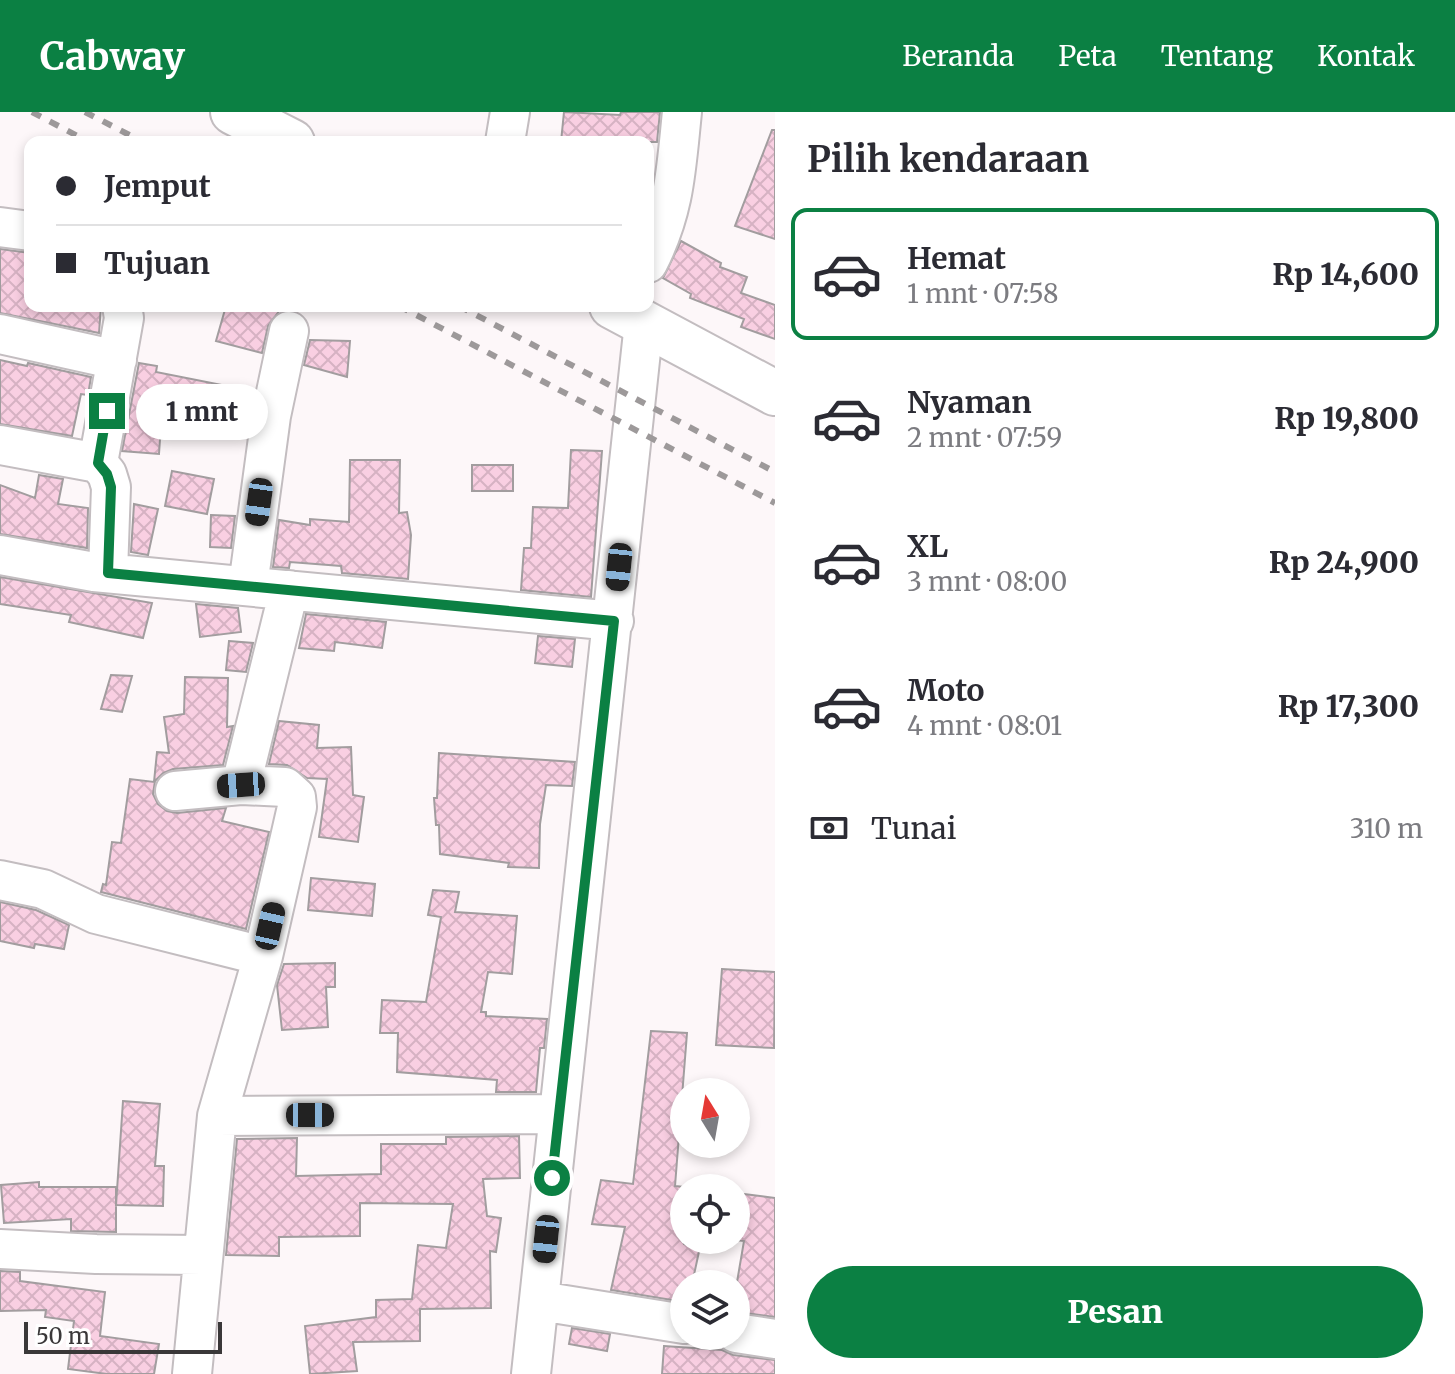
<!DOCTYPE html>
<html lang="id">
<head>
<meta charset="utf-8">
<style>
	body { margin:0; font-family:Merriweather,serif; background:#f7f7f7; color:#2b2b33; height:100vh; display:flex; flex-direction:column; font-size:30px; white-space:nowrap }
	* { box-sizing:border-box; margin:0 }
	p { font-size:26px; color:#7c7c81 }
	.icon { flex:none; width:44px; height:44px; fill:none; stroke:currentColor; stroke-width:2; stroke-linecap:round; stroke-linejoin:round }
	.map { position:relative; flex:1; overflow:hidden }
	.panel { display:flex; flex-direction:column; background:#fff; width:680px }
	.panel>* { flex:none }
	.top-card { position:absolute; left:24px; top:24px; width:630px; height:176px; border-radius:16px; box-shadow:0 4px 12px #0003; display:grid; align-content:center; height:176px; padding:0 32px; background:#fff }
	.needle { width:52px; rotate:349deg }
	.tools { position:absolute; left:670px; top:966px; display:grid; gap:16px }
	.tools a { display:grid; place-items:center; width:80px; height:80px; border-radius:50%; background:#fff; box-shadow:0 4px 12px #0003; font-size:40px }
	.scale { position:absolute; left:24px; bottom:20px; width:198px; box-sizing:border-box; padding-left:8px; border:4px solid #3a3839; border-top:0; font-size:22px; line-height:28px; white-space:nowrap; color:#3a3839; -webkit-text-stroke:6px #fff; paint-order:stroke }
	.end { position:absolute; width:36px; height:36px; margin:-18px; border:10px solid #0b8043; background:#fff; box-shadow:0 0 0 4px #fff }
	.from { border-radius:50% }
	.bubble { position:absolute; height:56px; border-radius:28px; background:#fff; box-shadow:0 4px 12px #0003; font-size:26px; font-weight:800; line-height:56px; text-align:center }
	.car { position:absolute; width:24px; height:48px; margin:-24px -12px; border-radius:10px; box-shadow:0 0 6px 2px #0007; background:linear-gradient(#222 24%,#8ab4d8 0 40%,#222 0 76%,#8ab4d8 0 86%,#222 0) }
	.top-card b { display:flex; align-items:center; gap:28px; height:76px; font-size:30px }
	.top-card b+b { border-top:2px solid #e1e1e2 }
	.top-card i { width:20px; height:20px; background:#2b2b33 }
	ul { padding:0; list-style:none }
	li { display:flex; align-items:center; gap:24px; height:132px; margin:0 16px 12px; padding:0 16px; border:4px solid transparent; border-radius:16px }
	li div { flex:1 }
	li b { display:block; font-size:30px }
	li em { font-style:normal; font-weight:800 }
	li.selected { border-color:#0b8043 }
	li>.icon { width:72px; height:72px; stroke-width:1.5 }
	h2 { padding:0 32px; font-size:36px; line-height:96px }
	.pay { display:flex; align-items:center; gap:20px; height:88px; padding:0 32px; font-size:30px }
	.pay p { margin-inline-start:auto }
	.cta { display:flex; gap:16px; margin-top:auto; padding:16px 32px }
	.cta a { flex:1; height:92px; border-radius:48px; background:#0b8043; color:#fff; font-size:32px; font-weight:800; line-height:92px; text-align:center }
	header { display:flex; align-items:center; gap:48px; box-sizing:border-box; height:112px; padding:0 40px; background:#0b8043; color:#fff }
	header strong { font-size:38px }
	nav { display:flex; gap:44px; margin-inline-start:auto; font-size:28px }
	main { display:flex; flex:1; min-height:0 }
	.map>svg:first-child { display:block }
</style>
</head>
<body>
<header>
<strong>Cabway</strong>
<nav><a>Beranda</a><a>Peta</a><a>Tentang</a><a>Kontak</a></nav>
</header>
<main>
<div class="map">
<svg width="775" height="1262" viewBox="0 0 775 1262">
	<defs>
		<pattern id="building-cross-hatch" width="8" height="8" patternUnits="userSpaceOnUse" patternTransform="scale(2)"><rect width="8" height="8" fill="#f9cfe2"/><path d="M0 0l8 8M0 8l8-8" fill="none" stroke="#d6b2c3"/></pattern>
	</defs>
	<rect width="100%" height="100%" fill="#fdf7f9"/>
	<path fill="url(#building-cross-hatch)" stroke="#a29d9f" stroke-width="2" d="M 564,0 L 620,3 L 621,0 L 660,0 L 657,30 L 561,30 Z
		M 772,18 L 775,18 L 775,127 L 735,114 Z
		M 681,129 L 721,151 L 720,155 L 747,165 L 741,181 L 775,193 L 775,227 L 741,215 L 744,207 L 690,186 L 691,182 L 663,166 Z
		M 0,137 L 30,141 L 30,194 L 101,194 L 99,221 L 0,201 Z
		M 226,194 L 283,194 L 268,214 L 262,241 L 216,229 Z
		M 310,228 L 350,229 L 347,265 L 304,253 Z
		M 0,248 L 27,254 L 28,251 L 91,265 L 88,283 L 81,282 L 72,324 L 0,312 Z
		M 139,251 L 157,254 L 156,260 L 232,275 L 225,311 L 162,298 L 159,342 L 122,339 Z
		M 571,338 L 602,339 L 591,485 L 521,478 L 524,436 L 531,436 L 533,395 L 568,396 Z
		M 350,348 L 400,348 L 399,401 L 407,400 L 411,423 L 408,467 L 342,461 L 341,454 L 290,450 L 289,456 L 273,455 L 279,408 L 310,413 L 310,407 L 349,410 Z
		M 472,353 L 513,353 L 513,379 L 472,379 Z
		M 172,359 L 214,367 L 207,402 L 165,394 Z
		M 39,363 L 63,367 L 58,392 L 88,396 L 87,436 L 0,422 L 0,373 L 35,386 Z
		M 134,392 L 158,397 L 148,443 L 131,440 Z
		M 211,403 L 235,404 L 231,436 L 210,435 Z
		M 0,465 L 152,491 L 143,526 L 69,510 L 71,503 L 0,492 Z
		M 196,492 L 238,496 L 241,520 L 200,525 Z
		M 306,502 L 386,510 L 382,536 L 335,530 L 334,539 L 299,536 Z
		M 538,524 L 575,527 L 572,555 L 535,551 Z
		M 229,529 L 253,531 L 246,560 L 226,558 Z
		M 111,563 L 132,564 L 122,600 L 101,597 Z
		M 185,565 L 228,566 L 227,615 L 233,614 L 223,653 L 173,657 L 163,661 L 155,669 L 153,682 L 158,692 L 167,699 L 177,701 L 226,696 L 222,709 L 269,720 L 246,817 L 101,780 L 103,772 L 106,773 L 112,730 L 121,731 L 130,667 L 154,670 L 157,640 L 169,641 L 164,605 L 184,602 Z
		M 279,609 L 319,613 L 317,636 L 351,635 L 353,683 L 364,685 L 358,730 L 319,725 L 327,667 L 307,666 L 287,653 L 269,652 Z
		M 439,641 L 575,650 L 572,674 L 546,673 L 540,712 L 539,756 L 508,755 L 509,751 L 440,742 L 439,713 L 436,713 L 434,686 L 437,686 Z
		M 311,766 L 375,772 L 372,804 L 308,798 Z
		M 433,778 L 459,780 L 455,800 L 517,804 L 512,862 L 488,860 L 481,900 L 486,900 L 486,904 L 547,907 L 544,936 L 540,936 L 536,980 L 496,980 L 497,968 L 397,960 L 398,921 L 380,921 L 382,888 L 426,890 L 441,805 L 428,803 Z
		M 0,790 L 36,798 L 69,813 L 64,837 L 35,832 L 34,836 L 0,829 Z
		M 335,851 L 335,875 L 326,875 L 328,915 L 282,918 L 277,873 L 284,852 Z
		M 722,857 L 775,860 L 774,936 L 716,933 Z
		M 651,919 L 687,921 L 675,1074 L 684,1075 L 684,1132 L 700,1135 L 692,1172 L 684,1172 L 684,1190 L 611,1178 L 625,1115 L 592,1112 L 601,1068 L 633,1072 Z
		M 123,989 L 160,992 L 155,1054 L 164,1054 L 163,1094 L 116,1093 Z
		M 519,1024 L 520,1066 L 483,1067 L 487,1104 L 501,1106 L 496,1140 L 490,1139 L 491,1196 L 420,1197 L 420,1229 L 353,1230 L 357,1259 L 310,1262 L 305,1214 L 376,1205 L 376,1188 L 412,1187 L 418,1133 L 446,1136 L 453,1092 L 360,1091 L 360,1124 L 279,1125 L 279,1144 L 226,1143 L 237,1027 L 297,1026 L 296,1064 L 381,1062 L 381,1032 L 446,1032 L 446,1025 Z
		M 39,1070 L 39,1075 L 116,1075 L 116,1120 L 71,1119 L 71,1107 L 4,1111 L 1,1073 Z
		M 736,1081 L 775,1086 L 775,1205 L 736,1200 L 736,1176 L 744,1129 L 736,1128 Z
		M 0,1159 L 20,1160 L 20,1169 L 105,1180 L 100,1224 L 159,1232 L 154,1262 L 107,1262 L 68,1257 L 74,1209 L 45,1205 L 46,1198 L 0,1199 Z
		M 572,1216 L 610,1222 L 607,1239 L 569,1232 Z
		M 664,1234 L 722,1238 L 733,1243 L 775,1248 L 775,1262 L 662,1262 Z"/>
	<g fill="none" stroke-linecap="round" stroke-linejoin="round">
		<g stroke="#c3bdc0" stroke-width="42">
			<path id="minor" d="M 505,30 L 510,0
				M 0,115 L 30,119
				M 648,151 C 675,98 676,58 682,0
				M 0,222 L 117,248
				M 0,333 L 98,351 L 107,362 L 111,375 L 108,461
				M 98,351 L 124,206 L 122,194
				M 0,443 L 94,460 L 614,509
				M 248,474 L 271,304 L 289,219
				M 175,679 L 241,673
				M 0,768 L 43,777 L 96,802 L 263,844
				M 217,1004 L 559,1002
				M 0,1137 L 96,1142 L 202,1143
				M 540,1189 L 684,1212
				M 736,1221 L 775,1227
				M 192,1262 L 217,1004 L 263,844 L 297,695 L 296,685 L 285,675 L 241,673 L 289,478
				M 531,1262 L 644,211"/>
		</g>
		<g stroke="#c3bdc0" stroke-width="48">
			<path id="highway" d="M 233,0 L 292,30
				M 612,194 L 775,281"/>
		</g>
		<use href="#minor" stroke="#fff" stroke-width="38"/>
		<use href="#highway" stroke="#fff" stroke-width="44"/>
		<path stroke="#9d999a" stroke-width="6" stroke-dasharray="10 10" stroke-linecap="butt" d="M 32,0 L 89,30
			M 85,0 L 143,30
			M 399,194 L 775,391
			M 459,194 L 775,360"/>
	</g>
	<g fill="none" stroke-linecap="round" stroke-linejoin="round">
		<path stroke="#0b8043" stroke-width="10" d="M 107,299 L 98,351 L 107,362 L 111,375 L 108,461 L 614,509 L 552,1066"/>
	</g>
</svg>
<div class="tools">
<a><svg class="needle" viewBox="-14 -14 28 28"><path d="M0-13l5 13h-10z" fill="#e53935"/><path d="M0 13l5-13h-10z" fill="#7c7c81"/></svg></a>
<a><svg class="icon" aria-label="locate" viewBox="0 0 24 24"><circle cx="12" cy="12" r="6"/><path d="M12 2v4M12 18v4M2 12h4M18 12h4"/></svg></a>
<a><svg class="icon" aria-label="layers" viewBox="0 0 24 24"><path d="M12 4l9 5-9 5-9-5zM3 14l9 5 9-5"/></svg></a>
</div>
<div class="scale">50 m</div>
<i class="end from" style="left:552px;top:1066px"></i>
<i class="end" style="left:107px;top:299px"></i>
<div class="bubble" style="left:136px;top:272px;width:132px">1 mnt</div>
<i class="car" style="left:259px;top:390px;rotate:188deg"></i>
<i class="car" style="left:619px;top:455px;rotate:186deg"></i>
<i class="car" style="left:241px;top:673px;rotate:266deg"></i>
<i class="car" style="left:270px;top:814px;rotate:13deg"></i>
<i class="car" style="left:310px;top:1003px;rotate:90deg"></i>
<i class="car" style="left:546px;top:1127px;rotate:186deg"></i>
<div class="top-card">
<b><i class="from"></i>Jemput</b>
<b><i></i>Tujuan</b>
</div>
</div>
<section class="panel">
<h2>Pilih kendaraan</h2>
<ul>
<li class="selected"><svg class="icon" aria-label="car" viewBox="0 0 24 24"><path d="M5 17H2v-5l4-1 3-4h7l3 4 3 1v5h-3M9 17h6M6 11h13"/><circle cx="7" cy="17" r="2"/><circle cx="17" cy="17" r="2"/></svg><div><b>Hemat</b><p>1 mnt · 07:58</p></div><em>Rp 14,600</em></li>
<li><svg class="icon" aria-label="car" viewBox="0 0 24 24"><path d="M5 17H2v-5l4-1 3-4h7l3 4 3 1v5h-3M9 17h6M6 11h13"/><circle cx="7" cy="17" r="2"/><circle cx="17" cy="17" r="2"/></svg><div><b>Nyaman</b><p>2 mnt · 07:59</p></div><em>Rp 19,800</em></li>
<li><svg class="icon" aria-label="car" viewBox="0 0 24 24"><path d="M5 17H2v-5l4-1 3-4h7l3 4 3 1v5h-3M9 17h6M6 11h13"/><circle cx="7" cy="17" r="2"/><circle cx="17" cy="17" r="2"/></svg><div><b>XL</b><p>3 mnt · 08:00</p></div><em>Rp 24,900</em></li>
<li><svg class="icon" aria-label="car" viewBox="0 0 24 24"><path d="M5 17H2v-5l4-1 3-4h7l3 4 3 1v5h-3M9 17h6M6 11h13"/><circle cx="7" cy="17" r="2"/><circle cx="17" cy="17" r="2"/></svg><div><b>Moto</b><p>4 mnt · 08:01</p></div><em>Rp 17,300</em></li>
</ul>
<div class="pay"><svg class="icon" aria-label="cash" viewBox="0 0 24 24"><path d="M3 7h18v10H3z"/><circle cx="12" cy="12" r="2"/></svg>Tunai<p>310 m</p></div>
<div class="cta"><a>Pesan</a></div>
</section>
</main>
</body>
</html>
